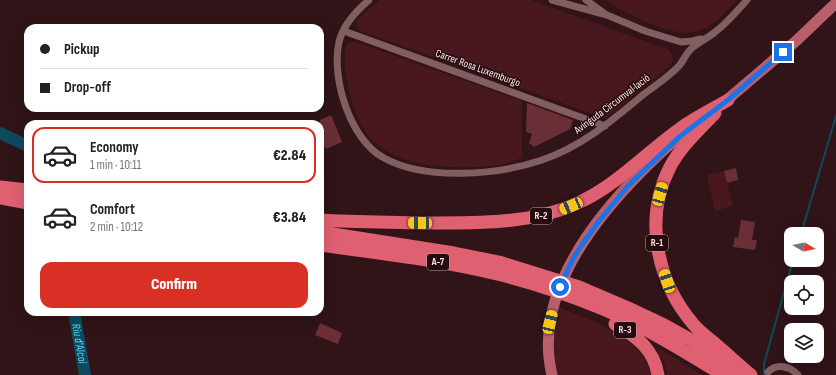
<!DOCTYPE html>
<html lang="en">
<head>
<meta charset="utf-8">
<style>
	body { margin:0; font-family:"Sofia Sans Condensed",sans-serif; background:#f6f6f6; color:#222; height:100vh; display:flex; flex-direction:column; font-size:15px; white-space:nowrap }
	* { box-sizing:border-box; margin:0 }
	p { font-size:13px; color:#767676 }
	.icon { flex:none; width:22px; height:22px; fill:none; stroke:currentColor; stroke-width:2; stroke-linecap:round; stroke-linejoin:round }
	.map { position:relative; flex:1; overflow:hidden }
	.drawer { position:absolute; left:24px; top:120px; width:300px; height:196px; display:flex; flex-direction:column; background:#fff; border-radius:12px; box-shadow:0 4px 16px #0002 }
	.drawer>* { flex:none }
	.hud { position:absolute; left:24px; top:24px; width:300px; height:88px; border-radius:12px; box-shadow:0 4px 16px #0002; display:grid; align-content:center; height:88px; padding:0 16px; background:#fff }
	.needle { width:26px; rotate:100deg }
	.buttons { position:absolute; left:784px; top:227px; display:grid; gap:8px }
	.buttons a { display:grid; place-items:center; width:40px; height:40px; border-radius:8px; background:#fff; box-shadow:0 4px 16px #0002; font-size:20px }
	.end { position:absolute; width:18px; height:18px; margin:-9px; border:5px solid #1a73e8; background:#fff; box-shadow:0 0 0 2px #fff }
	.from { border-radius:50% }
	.car { position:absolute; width:12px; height:24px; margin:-12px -6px; border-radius:5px; box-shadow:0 0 3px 1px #0007; background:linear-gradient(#f5c518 24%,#345 0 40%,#f5c518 0 76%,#345 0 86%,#f5c518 0) }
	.hud b { display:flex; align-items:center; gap:14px; height:38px; font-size:15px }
	.hud b+b { border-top:1px solid #e0e0e0 }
	.hud i { width:10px; height:10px; background:#222 }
	ul { padding:7px 0 0; list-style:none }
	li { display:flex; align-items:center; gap:12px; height:56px; margin:0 8px 6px; padding:0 8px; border:2px solid transparent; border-radius:12px }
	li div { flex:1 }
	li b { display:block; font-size:15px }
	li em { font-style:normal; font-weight:800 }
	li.active { border-color:#d93025 }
	li>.icon { width:36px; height:36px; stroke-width:1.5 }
	.primary-button { display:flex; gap:8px; margin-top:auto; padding:8px 16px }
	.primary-button a { flex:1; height:46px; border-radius:12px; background:#d93025; color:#fff; font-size:16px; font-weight:800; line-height:46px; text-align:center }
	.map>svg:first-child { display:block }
</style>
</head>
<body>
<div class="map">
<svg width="836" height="375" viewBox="0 0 836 375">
	<rect width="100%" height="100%" fill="#301417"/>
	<path fill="#49171e" d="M 379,0 L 531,0 L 667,49 C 673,53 674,59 671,65 L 607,117 L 604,118 L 360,31 L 357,27 L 357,20 Z
		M 606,0 L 737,0 C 728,9 719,21 708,27 C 701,30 692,34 684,33 C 658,30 627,14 606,0 Z
		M 349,42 L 356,42 L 522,101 L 522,158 C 515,160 508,163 501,165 C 462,170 397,170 369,137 C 358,123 350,97 347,81 C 345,72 342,49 349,42 Z
		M 724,171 L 733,206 L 715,211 L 707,175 Z
		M 559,307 C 591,321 643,336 651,375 L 556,375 C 550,353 553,328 559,307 Z
		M 655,346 L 702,375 L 667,375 L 664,363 Z"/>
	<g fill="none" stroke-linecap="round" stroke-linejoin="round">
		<path stroke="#0d4a5e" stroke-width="2" d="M 801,234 L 836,116
			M 764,375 L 764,364 L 793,260"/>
		<g stroke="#0d4a5e" stroke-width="12">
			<path d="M 0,133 L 28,146"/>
			<path id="s1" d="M 74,312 L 85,375"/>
		</g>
	</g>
	<path fill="#6a2f36" d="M 527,103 L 573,120 L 570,129 L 534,147 L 529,143 L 532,134 L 526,132 Z
		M 331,115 L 342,142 L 326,149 L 320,137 L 320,120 Z
		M 736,168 L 738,180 L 727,183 L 724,171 Z
		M 741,220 L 755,222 L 752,240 L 757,240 L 755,250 L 733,247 L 735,237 L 738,238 Z
		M 320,323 L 342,333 L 338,344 L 315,335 Z"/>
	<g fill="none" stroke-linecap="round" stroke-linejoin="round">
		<path stroke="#815e61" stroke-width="7" d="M 369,0 C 356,11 343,25 339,42 C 331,78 350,140 384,158 C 426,181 498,175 542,160 C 581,147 613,120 644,94 C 655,86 668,77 678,67 C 683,62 686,53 692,48 C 699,42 708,38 715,32 C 727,23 737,11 747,0
			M 552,0 L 607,15 L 645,31 L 681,42 L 692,41 L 701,39
			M 586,0 L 604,13
			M 344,31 L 605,126
			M 768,372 C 777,363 790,366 798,375"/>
		<path stroke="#b95f6b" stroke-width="11" d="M 721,105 L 795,42 L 836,3
			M 552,375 C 533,297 591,222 643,170 C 656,157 669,144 684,133"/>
		<path stroke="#df6071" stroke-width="13" d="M 715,113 C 699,130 681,146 670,167 C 643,219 657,282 694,325 C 699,331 706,336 712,341 C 725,352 738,364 751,375
			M 0,187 L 28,190
			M 0,198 L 28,203
			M 320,220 C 354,222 389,222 423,223 C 477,223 535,225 584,200 C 620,182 648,151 681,128 C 696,117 713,109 728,100
			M 320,232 L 454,253 L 499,262 L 579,287 L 628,308 L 664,325 L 691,340 L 741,375
			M 320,245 C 379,253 439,260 497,274 C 533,283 569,295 603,309 C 645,327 684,351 723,375
			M 615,324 C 636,336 654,349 658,375"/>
	</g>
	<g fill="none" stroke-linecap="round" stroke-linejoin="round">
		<path stroke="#1a73e8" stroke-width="5" d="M 560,287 L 573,259 L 581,246 L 599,221 L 628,186 L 679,137 L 728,100 L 783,52"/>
	</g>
	<g text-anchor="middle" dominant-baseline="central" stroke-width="3" stroke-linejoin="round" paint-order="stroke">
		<g fill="#260b0e" stroke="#baa4a5" stroke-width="1">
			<rect x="530" y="208" width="22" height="16" rx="3"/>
			<rect x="646" y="235" width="22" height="16" rx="3"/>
			<rect x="427" y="254" width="22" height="16" rx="3"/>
			<rect x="614" y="322" width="22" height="16" rx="3"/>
		</g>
		<g font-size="10" font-weight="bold" fill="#fae5e6">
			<text x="541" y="216">R-2</text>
			<text x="657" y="243">R-1</text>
			<text x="438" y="262">A-7</text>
			<text x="625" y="330">R-3</text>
		</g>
		<g font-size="11" fill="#fae5e6" stroke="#260b0e">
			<text transform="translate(478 68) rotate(20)">Carrer Rosa Luxemburgo</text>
			<text transform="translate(612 104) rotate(-37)">Avinguda Circumval·lació</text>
		</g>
		<g font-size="12" font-style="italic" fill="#69d4fd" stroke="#260b0e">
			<text stroke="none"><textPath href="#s1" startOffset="32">Riu d'Alcoi</textPath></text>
		</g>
	</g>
</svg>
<div class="buttons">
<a><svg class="needle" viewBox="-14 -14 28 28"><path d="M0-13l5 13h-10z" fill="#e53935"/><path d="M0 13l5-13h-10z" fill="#767676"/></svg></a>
<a><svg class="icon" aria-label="locate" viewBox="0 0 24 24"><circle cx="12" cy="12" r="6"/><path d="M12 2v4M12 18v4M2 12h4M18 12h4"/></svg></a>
<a><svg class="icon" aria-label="layers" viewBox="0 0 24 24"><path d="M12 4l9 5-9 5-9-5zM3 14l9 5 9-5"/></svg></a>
</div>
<i class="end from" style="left:560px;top:287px"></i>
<i class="end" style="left:783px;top:52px"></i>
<i class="car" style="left:660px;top:194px;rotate:16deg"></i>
<i class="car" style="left:571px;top:206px;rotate:247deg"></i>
<i class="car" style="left:420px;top:223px;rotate:271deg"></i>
<i class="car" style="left:667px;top:281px;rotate:341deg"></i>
<i class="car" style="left:550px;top:322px;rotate:14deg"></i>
<div class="hud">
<b><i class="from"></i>Pickup</b>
<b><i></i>Drop-off</b>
</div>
<section class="drawer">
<ul>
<li class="active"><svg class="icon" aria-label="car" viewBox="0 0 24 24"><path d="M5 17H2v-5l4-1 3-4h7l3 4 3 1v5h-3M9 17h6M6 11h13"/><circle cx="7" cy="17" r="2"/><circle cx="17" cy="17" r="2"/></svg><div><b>Economy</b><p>1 min · 10:11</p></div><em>€2.84</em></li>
<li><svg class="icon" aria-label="car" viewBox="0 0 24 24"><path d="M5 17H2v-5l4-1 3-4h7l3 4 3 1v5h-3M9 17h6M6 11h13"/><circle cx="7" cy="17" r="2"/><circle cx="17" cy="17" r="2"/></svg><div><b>Comfort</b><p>2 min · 10:12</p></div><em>€3.84</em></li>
</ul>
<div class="primary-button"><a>Confirm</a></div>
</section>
</div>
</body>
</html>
